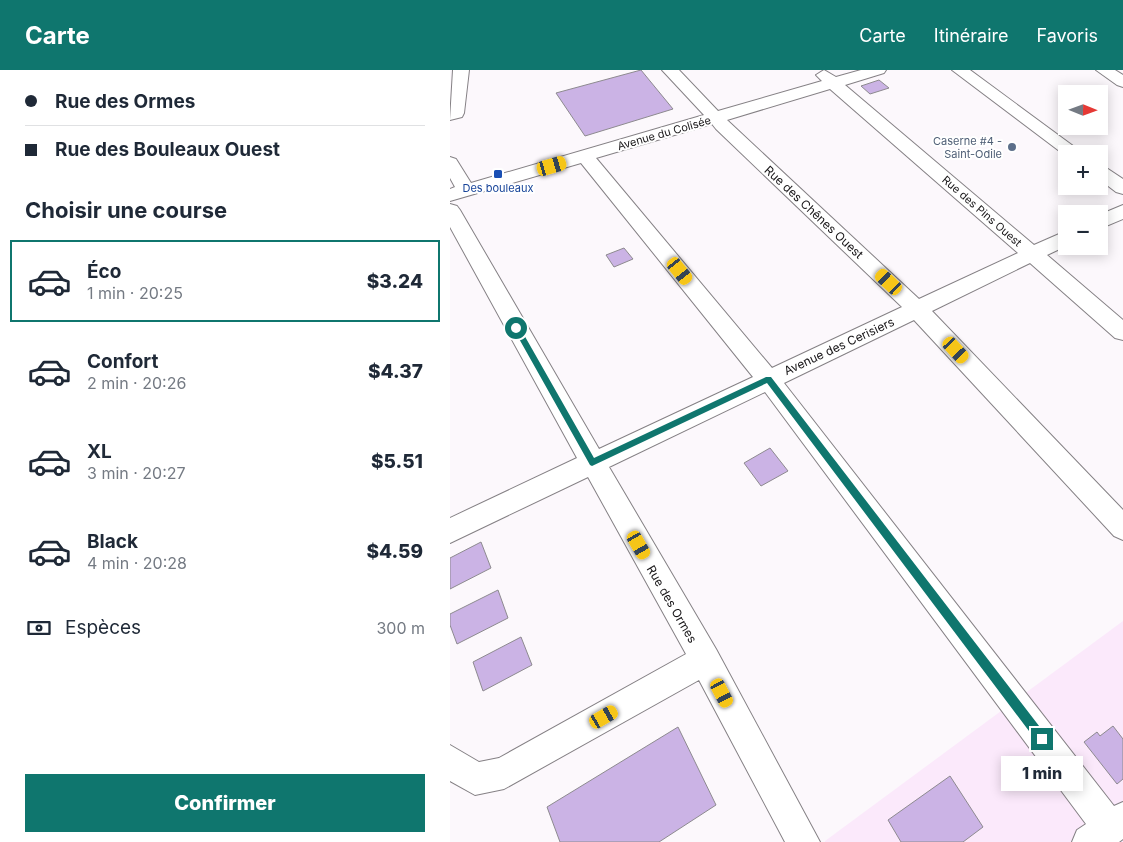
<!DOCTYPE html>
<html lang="fr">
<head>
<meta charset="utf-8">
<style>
	body { margin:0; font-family:Inter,sans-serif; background:#f6f6f7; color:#1f2937; height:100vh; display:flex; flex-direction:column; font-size:19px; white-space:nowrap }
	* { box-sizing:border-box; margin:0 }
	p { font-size:16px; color:#747a83 }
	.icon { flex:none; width:28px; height:28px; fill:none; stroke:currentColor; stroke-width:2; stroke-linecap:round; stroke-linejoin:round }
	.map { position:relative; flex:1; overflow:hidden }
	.details { display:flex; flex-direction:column; background:#fff; width:450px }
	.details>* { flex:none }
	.hud { display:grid; align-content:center; height:110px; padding:0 25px; background:#fff }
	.needle { width:32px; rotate:91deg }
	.tools { position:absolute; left:608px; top:15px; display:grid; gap:10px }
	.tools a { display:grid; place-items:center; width:50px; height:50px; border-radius:0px; background:#fff; box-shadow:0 2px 12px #0003; font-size:25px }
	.end { position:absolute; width:22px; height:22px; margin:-11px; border:6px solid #0f766e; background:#fff; box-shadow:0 0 0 2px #fff }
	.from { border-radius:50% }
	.bubble { position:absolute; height:35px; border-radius:0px; background:#fff; box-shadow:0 2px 12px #0003; font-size:16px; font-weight:800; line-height:35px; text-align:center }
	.car { position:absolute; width:15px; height:30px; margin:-15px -8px; border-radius:6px; box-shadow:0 0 4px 1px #0007; background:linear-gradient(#f5c518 24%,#345 0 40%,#f5c518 0 76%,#345 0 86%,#f5c518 0) }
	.hud b { display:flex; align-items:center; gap:18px; height:48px; font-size:19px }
	.hud b+b { border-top:1px solid #e0e1e3 }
	.hud i { width:12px; height:12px; background:#1f2937 }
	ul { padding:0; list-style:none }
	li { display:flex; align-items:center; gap:15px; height:82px; margin:0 10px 8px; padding:0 15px; border:2px solid transparent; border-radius:0px }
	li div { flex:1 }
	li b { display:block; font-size:19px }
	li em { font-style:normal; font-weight:800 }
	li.selected { border-color:#0f766e }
	li>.icon { width:45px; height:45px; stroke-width:1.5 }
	h2 { padding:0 25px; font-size:22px; line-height:60px }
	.pay { display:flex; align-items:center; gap:12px; height:55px; padding:0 25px; font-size:19px }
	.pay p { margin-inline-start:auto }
	.cta { display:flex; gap:10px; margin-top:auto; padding:10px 25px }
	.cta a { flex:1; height:58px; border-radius:0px; background:#0f766e; color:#fff; font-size:20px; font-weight:800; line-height:58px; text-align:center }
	header { display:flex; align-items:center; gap:30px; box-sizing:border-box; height:70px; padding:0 25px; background:#0f766e; color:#fff }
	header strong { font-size:24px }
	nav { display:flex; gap:28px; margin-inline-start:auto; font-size:18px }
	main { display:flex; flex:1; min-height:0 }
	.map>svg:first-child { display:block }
</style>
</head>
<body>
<header>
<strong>Carte</strong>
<nav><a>Carte</a><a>Itinéraire</a><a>Favoris</a></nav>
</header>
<main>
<section class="details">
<div class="hud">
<b><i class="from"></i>Rue des Ormes</b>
<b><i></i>Rue des Bouleaux Ouest</b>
</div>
<h2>Choisir une course</h2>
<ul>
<li class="selected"><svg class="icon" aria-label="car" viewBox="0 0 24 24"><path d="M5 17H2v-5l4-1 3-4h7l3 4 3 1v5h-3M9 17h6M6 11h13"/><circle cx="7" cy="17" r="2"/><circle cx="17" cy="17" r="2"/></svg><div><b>Éco</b><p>1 min · 20:25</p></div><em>$3.24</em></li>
<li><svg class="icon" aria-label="car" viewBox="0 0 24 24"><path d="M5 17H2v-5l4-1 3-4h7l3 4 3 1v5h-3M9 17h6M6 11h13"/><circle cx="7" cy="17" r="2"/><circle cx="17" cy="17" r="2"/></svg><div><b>Confort</b><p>2 min · 20:26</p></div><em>$4.37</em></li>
<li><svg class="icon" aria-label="car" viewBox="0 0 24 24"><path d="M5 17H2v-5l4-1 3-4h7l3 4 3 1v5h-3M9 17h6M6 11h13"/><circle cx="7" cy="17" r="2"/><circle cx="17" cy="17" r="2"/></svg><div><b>XL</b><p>3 min · 20:27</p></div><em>$5.51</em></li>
<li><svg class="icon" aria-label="car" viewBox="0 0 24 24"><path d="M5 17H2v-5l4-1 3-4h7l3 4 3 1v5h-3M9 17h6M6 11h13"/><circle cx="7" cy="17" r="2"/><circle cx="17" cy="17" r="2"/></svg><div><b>Black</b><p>4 min · 20:28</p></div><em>$4.59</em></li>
</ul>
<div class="pay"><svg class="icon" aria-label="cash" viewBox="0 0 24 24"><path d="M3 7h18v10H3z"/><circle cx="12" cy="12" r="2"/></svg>Espèces<p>300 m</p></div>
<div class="cta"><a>Confirmer</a></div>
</section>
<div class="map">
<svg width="673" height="772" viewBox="0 0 673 772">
	<rect width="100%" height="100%" fill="#fcf8fc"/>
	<path fill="#fbe9fb" d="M 673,551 L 673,772 L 375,772 L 375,771 Z"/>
	<path fill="#cbb3e5" stroke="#8d8a8f" d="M 191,0 L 223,39 L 135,66 L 106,23 Z
		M 429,10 L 439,18 L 420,24 L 411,16 Z
		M 174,178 L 183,189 L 164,197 L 156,185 Z
		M 320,378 L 338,401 L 311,416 L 294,393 Z
		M 31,472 L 41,498 L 0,519 L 0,488 Z
		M 48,520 L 58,548 L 7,574 L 0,555 L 0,544 Z
		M 71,567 L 82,595 L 33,621 L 23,592 Z
		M 663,656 L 673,669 L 673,709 L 667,714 L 634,672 L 647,662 L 650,666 Z
		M 228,657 L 266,735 L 209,772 L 110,772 L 97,737 Z
		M 500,706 L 533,757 L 513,772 L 451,772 L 438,750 Z"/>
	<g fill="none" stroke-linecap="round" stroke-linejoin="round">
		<g stroke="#858185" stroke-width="2">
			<path id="minor" d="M 3,0 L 19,0 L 14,43 L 12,47 L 0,50 Z
				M 212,0 L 229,0 L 268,41 L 372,11 L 366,5 L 374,0 L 386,7 L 411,0 L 436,0 L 434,3 L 395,15 L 584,175 L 616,161 L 616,176 L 597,185 L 673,250 L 673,270 L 665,268 L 580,193 L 482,241 L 673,440 L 673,470 L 664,466 L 464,250 L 334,313 L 664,736 L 673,732 L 673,769 L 669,772 L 622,772 L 627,760 L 636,754 L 315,322 L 159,397 L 266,579 L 370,772 L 335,772 L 249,610 L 54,719 L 25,725 L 0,711 L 0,675 L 29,692 L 49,688 L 236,584 L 138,407 L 0,473 L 0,448 L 127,388 L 0,157 L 0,134 L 7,136 L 10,140 L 149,379 L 303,307 L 131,93 L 0,131 L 0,119 L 5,117 L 0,108 L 0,87 L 6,89 L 21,113 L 254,45 ZM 380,19 L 568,183 L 469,229 L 277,50 ZM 262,54 L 266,59 L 452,237 L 322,298 L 146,88 Z
				M 502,0 L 520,0 L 634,84 L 616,84 L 616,86 Z
				M 646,0 L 665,0 L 673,5 L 673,17 L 667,15 Z
				M 649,95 L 655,97 L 673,109 L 673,124 L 666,122 L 649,109 Z
				M 673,135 L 673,149 L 649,159 L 649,145 Z"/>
		</g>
		<use href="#minor" fill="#fff" fill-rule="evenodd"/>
	</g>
	<path fill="#0f766e" d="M 64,256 L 69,256 L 144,388 L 316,307 L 321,307 L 596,665 L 596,673 L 588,673 L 317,313 L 142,396 L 140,395 L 63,258 Z"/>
	<circle fill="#5c6f8a" stroke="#fff" stroke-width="2" cx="562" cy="77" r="5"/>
	<rect fill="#1a4fb4" stroke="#fff" stroke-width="2" x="43" y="99" width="10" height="10" rx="2.5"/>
	<g text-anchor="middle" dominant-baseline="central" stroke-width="4" stroke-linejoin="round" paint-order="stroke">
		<g font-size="11" fill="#171517" stroke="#fff">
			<text transform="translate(214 63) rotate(-16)">Avenue du Colisée</text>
			<text transform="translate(532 141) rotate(41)">Rue des Pins Ouest</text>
		</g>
		<g font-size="11" fill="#4e5e75" stroke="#fff" text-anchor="end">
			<text x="552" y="71">Caserne #4 -<tspan x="552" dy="13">Saint-Odile</tspan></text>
		</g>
		<g font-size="11" fill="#164399" stroke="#fff">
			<text x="48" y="118">Des bouleaux</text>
		</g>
		<g font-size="12" fill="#171517" stroke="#fff">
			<text transform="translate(364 142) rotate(43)">Rue des Chênes Ouest</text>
			<text transform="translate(389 276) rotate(-25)">Avenue des Cerisiers</text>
			<text transform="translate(222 534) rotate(60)">Rue des Ormes</text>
		</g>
	</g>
</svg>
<div class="tools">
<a><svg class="needle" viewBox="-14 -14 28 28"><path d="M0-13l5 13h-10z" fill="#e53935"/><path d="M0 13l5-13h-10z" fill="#747a83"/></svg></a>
<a>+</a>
<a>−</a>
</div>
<i class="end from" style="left:66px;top:258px"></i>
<i class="end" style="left:592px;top:669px"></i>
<div class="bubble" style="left:551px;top:686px;width:82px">1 min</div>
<i class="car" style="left:102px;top:96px;rotate:74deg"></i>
<i class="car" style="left:230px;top:201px;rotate:141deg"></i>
<i class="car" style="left:439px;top:212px;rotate:313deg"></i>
<i class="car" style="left:506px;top:280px;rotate:137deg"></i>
<i class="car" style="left:189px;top:475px;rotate:150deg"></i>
<i class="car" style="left:272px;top:623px;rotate:152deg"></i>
<i class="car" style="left:154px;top:647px;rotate:60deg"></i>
</div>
</main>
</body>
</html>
